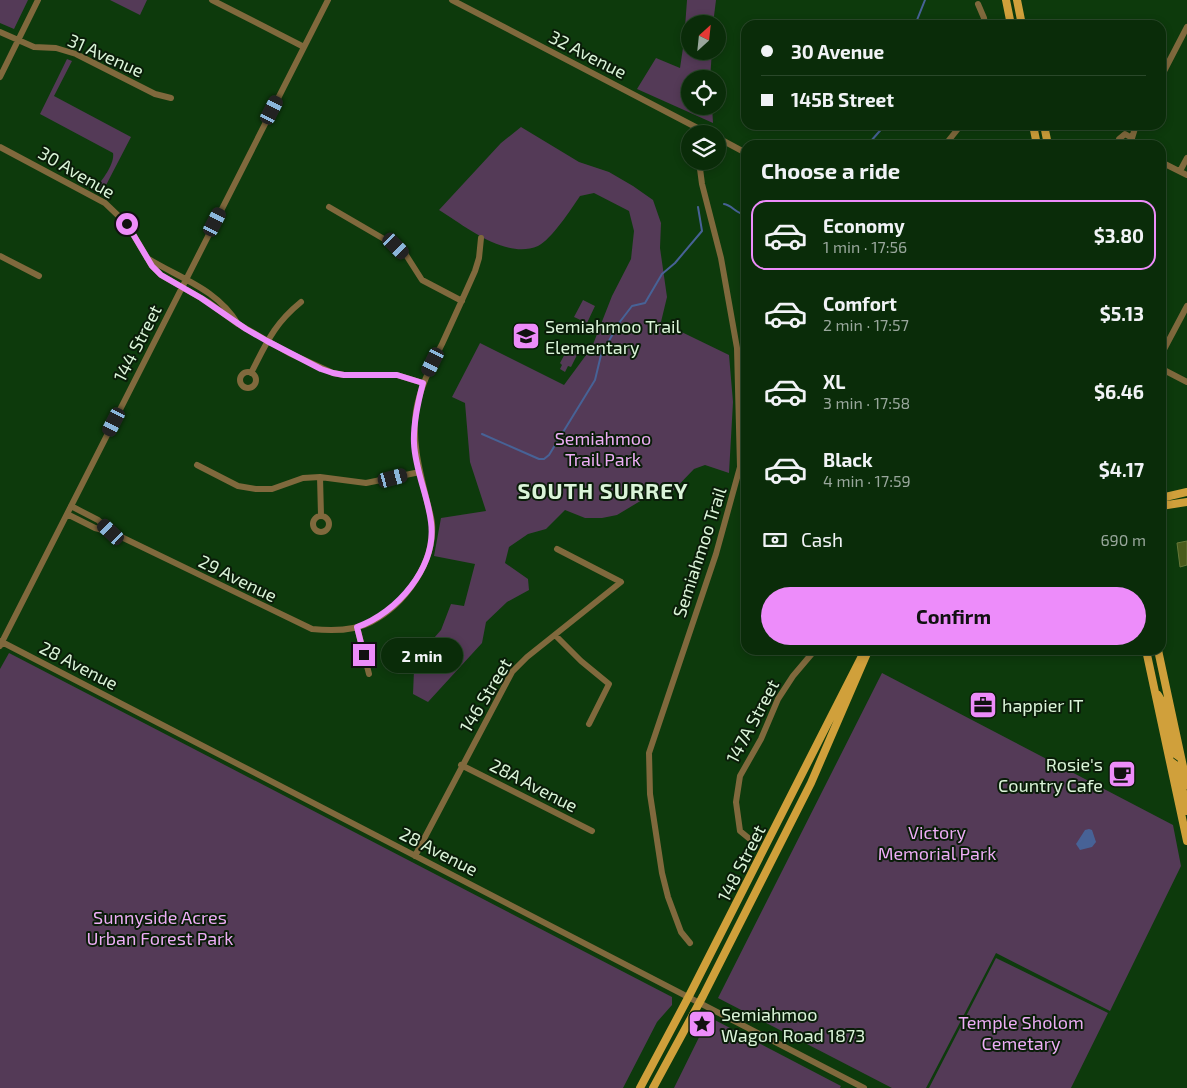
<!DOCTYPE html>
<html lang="en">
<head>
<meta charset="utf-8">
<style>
	body { margin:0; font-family:"Exo 2",sans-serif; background:#133412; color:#f1f3f6; height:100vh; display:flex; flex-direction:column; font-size:19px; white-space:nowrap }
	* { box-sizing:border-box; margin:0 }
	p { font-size:16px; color:#99a79c }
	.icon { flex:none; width:28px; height:28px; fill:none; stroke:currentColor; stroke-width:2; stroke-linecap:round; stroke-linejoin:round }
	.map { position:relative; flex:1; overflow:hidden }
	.side { position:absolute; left:741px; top:140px; width:425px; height:515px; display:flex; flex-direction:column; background:#0a2c09; border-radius:15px; box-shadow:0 2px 8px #0003,0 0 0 1px #2a482a }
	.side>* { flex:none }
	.top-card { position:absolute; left:741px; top:20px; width:425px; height:110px; border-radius:15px; box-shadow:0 2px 8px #0003,0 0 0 1px #2a482a; display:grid; align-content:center; height:110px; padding:0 20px; background:#0a2c09 }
	.needle { width:32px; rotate:27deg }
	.buttons { position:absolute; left:681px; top:15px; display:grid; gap:10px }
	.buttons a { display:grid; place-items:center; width:45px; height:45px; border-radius:50%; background:#0a2c09; box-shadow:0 2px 8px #0003,0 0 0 1px #2a482a; font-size:25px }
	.end { position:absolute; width:22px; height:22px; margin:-11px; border:6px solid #ed8cfa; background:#111; box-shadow:0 0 0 2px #111 }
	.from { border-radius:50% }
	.bubble { position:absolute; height:35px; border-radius:18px; background:#0a2c09; box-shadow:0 2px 8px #0003,0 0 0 1px #2a482a; font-size:16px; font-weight:700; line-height:35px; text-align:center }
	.car { position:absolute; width:15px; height:30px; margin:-15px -8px; border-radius:6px; box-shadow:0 0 4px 1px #0007; background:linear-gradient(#222 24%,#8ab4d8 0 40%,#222 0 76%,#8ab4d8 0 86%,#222 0) }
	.top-card b { display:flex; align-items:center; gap:18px; height:48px; font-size:19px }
	.top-card b+b { border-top:1px solid #2a482a }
	.top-card i { width:12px; height:12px; background:#f1f3f6 }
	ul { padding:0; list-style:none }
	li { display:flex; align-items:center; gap:15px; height:70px; margin:0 10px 8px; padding:0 10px; border:2px solid transparent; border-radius:15px }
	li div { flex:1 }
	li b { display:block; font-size:19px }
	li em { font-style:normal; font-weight:700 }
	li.on { border-color:#ed8cfa }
	li>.icon { width:45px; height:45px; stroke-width:1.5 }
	h2 { padding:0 20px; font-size:22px; line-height:60px }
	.pay { display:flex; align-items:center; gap:12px; height:55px; padding:0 20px; font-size:19px }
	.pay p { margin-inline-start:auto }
	.cta { display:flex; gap:10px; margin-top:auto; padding:10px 20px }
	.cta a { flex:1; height:58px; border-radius:30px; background:#ed8cfa; color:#111; font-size:20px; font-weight:700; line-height:58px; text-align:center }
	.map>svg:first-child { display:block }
</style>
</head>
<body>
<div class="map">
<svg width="1187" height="1088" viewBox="0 0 1187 1088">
	<rect width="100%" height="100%" fill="#0d3a0c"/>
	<path fill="#543a57" d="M 0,0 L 28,0 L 14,29 L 0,23 Z
		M 110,0 L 147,0 L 140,15 Z
		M 687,0 L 716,0 L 713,24 L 690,24 L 690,51 L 712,51 L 710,79 L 690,79 L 690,106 L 712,106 L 713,123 L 637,89 L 656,58 L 680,68 L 684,41 Z
		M 67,59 L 72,61 L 54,96 L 131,137 L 103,191 L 96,187 C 103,180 115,163 113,153 L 40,114 Z
		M 521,127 L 579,162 L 609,172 L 633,186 L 653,200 L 661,223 L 660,248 L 667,297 L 661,322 L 729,355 L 733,402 L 729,473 L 705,465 L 694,469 L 668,496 L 647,497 L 617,515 L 602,518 L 585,518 L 565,510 L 546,529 L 528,534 L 509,547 L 505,563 L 528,579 L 529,590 L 507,602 L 486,622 L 482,643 L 428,702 L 413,694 L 414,670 L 420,654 L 441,630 L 451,604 L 464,606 L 475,564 L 434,556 L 441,518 L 486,511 L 470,462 L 465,403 L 452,397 L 480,343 L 564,385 L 592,347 L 612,296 L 631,259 L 634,231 L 629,211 L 594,193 L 580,196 C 572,208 551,240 538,246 C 506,260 465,226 439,210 L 501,143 Z
		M 583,300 L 595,306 L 587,323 L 574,317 Z
		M 568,348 L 578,353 L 571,367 L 568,366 L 565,372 L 560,369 L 562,365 L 560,363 Z
		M 9,653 L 672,997 L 672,1005 L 657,1022 L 623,1088 L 0,1088 L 0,669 Z
		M 882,673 L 1173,825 L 1181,866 L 1110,1011 L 996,953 L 926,1088 L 892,1088 L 718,998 Z
		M 996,958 L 1108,1013 L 1071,1088 L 929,1088 Z
		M 709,1017 L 841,1086 L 840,1088 L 674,1088 Z"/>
	<path fill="#476296" d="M 1089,829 L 1092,830 L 1096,842 L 1092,847 L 1080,850 L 1076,844 L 1085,830 Z"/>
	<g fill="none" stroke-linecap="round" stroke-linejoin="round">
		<path stroke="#476296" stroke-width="2" d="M 915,25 L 925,0
			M 857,145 L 871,141 L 885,125
			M 724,204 C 732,205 736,214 746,215
			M 482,434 L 539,459 L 544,459 L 549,455 L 595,380 L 601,355 L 619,323 L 632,306 L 645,303 L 662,274 L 675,263 L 702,231 L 698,207"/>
	</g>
	<path fill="#4a5b1c" stroke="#657739" d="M 1187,541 L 1187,565 L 1180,567 L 1177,543 Z"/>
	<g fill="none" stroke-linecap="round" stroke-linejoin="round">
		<path stroke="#80693d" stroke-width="6" d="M 212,0 L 304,47
			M 452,0 L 709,134
			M 978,4 L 984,18 L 985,25
			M 0,32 L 34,47 L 56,48 L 76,54 L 155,94 L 171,98
			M 0,77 L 38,0
			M 1161,77 L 1187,27
			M 718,138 L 746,153
			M 1132,138 L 1136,125
			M 945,145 L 961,125
			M 1120,145 L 1119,139 L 1125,134 L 1132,138 L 1132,145
			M 0,147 L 105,203 L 127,224 L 152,266 L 161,275 L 208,302 L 238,324 C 217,289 181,279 147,258
			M 1161,162 L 1187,175
			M 1180,171 L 1187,158
			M 329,207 L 396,246 L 406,255 L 422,280 L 462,301
			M 0,256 L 39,276
			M 238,324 L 289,353 L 333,373 L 344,375 L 397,375 L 423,383
			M 1161,355 L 1187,306
			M 1161,366 L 1162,369 L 1187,382
			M240 380a8 8 0 1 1 16 0a8 8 0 1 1-16 0Z
			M 251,373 C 267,342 274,324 301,302
			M 197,465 L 238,486 L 256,489 L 272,489 L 303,478 L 320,477 L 366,483 L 420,472
			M 320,477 L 321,515
			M 71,506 L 98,520 L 110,531
			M 67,514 L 95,528 L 111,532 L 312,629 C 331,631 354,631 371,622 C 405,605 435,562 432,523 C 431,515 428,506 426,497 C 419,468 412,441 416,411 C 420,387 431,366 442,344 C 453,320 464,296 475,271 L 479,258 L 481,238
			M313 524a8 8 0 1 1 16 0a8 8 0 1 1-16 0Z
			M 357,627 L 369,674
			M 555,635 L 581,661 L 609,684 L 589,724
			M 0,641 L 864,1088
			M 0,646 L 328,0
			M 461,765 L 592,831
			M 751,840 L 740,831 L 736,802 L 740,776 L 761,739 L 778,699 L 793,676 L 815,650
			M 415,856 L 512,672 L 527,657 L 621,582 L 557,549
			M 690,943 L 681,932 L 668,897 L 662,873 L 650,794 L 649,753 L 716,554 L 740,467 L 737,348 L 721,258 L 702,184 L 699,161"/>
		<path stroke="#d0a03b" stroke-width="8" d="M 1006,0 L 1011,25
			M 1017,0 L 1022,25
			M 1033,125 L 1037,145
			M 1044,125 L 1048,145
			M 1161,498 L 1187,492
			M 1161,506 L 1187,502
			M 1146,650 L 1187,841
			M 1158,650 L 1187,785
			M 1158,695 L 1164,705 L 1174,753 L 1181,758
			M 1170,761 L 1178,767 L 1187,811
			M 640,1088 L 689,996 L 865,650
			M 653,1088 L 703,996 L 811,783 L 868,651"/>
	</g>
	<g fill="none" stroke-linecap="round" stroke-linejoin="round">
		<path stroke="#ed8cfa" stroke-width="6" d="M 127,224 L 152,266 L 161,275 L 201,298 L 246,329 L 267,341 L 321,369 L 333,373 L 344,375 L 397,375 L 423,383 C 418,402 413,423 414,443 C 415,470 428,496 431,522 C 437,567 397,613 357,627 L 364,655"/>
	</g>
	<defs>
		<g id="school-square" transform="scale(1.4375)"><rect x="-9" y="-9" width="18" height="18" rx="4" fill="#ed8cfa" stroke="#0a1d09"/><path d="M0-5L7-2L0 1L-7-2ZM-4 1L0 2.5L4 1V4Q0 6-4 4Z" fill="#111"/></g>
		<g id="office-square" transform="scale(1.4375)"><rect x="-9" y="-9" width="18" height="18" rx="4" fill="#ed8cfa" stroke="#0a1d09"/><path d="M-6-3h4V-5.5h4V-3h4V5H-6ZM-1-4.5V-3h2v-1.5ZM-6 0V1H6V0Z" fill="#111"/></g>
		<g id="cafe-square" transform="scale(1.4375)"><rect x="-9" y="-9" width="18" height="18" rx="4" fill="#ed8cfa" stroke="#0a1d09"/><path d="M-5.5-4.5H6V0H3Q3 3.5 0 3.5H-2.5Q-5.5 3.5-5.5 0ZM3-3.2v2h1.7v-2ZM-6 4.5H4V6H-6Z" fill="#111"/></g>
		<g id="sight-square" transform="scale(1.4375)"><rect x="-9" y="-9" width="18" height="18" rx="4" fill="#ed8cfa" stroke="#0a1d09"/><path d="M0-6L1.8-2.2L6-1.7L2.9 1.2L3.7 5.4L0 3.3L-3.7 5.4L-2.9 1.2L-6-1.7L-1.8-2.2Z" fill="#111"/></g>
	</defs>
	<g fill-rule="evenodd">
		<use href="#school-square" x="526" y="336"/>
		<use href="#office-square" x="983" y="705"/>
		<use href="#cafe-square" x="1122" y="774"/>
		<use href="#sight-square" x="702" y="1024"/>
	</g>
	<g text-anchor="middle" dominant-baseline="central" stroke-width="4" stroke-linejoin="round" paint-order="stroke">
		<g font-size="18" fill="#dbf4d9" stroke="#0a1d09">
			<text transform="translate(588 54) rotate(27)">32 Avenue</text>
			<text transform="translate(106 55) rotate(24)">31 Avenue</text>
			<text transform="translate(77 172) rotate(30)">30 Avenue</text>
			<text transform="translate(137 343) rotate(-63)">144 Street</text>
			<text transform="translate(699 552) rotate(-72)">Semiahmoo Trail</text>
			<text transform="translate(238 578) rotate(26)">29 Avenue</text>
			<text transform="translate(79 665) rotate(27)">28 Avenue</text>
			<text transform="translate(485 695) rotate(-59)">146 Street</text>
			<text transform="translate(752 721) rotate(-62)">147A Street</text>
			<text transform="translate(534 785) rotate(27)">28A Avenue</text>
			<text transform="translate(439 851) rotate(27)">28 Avenue</text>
			<text transform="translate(741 863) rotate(-63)">148 Street</text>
		</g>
		<g font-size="18" fill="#dbf4d9" stroke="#0a1d09" text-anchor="start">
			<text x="545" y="326">Semiahmoo Trail<tspan x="545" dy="21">Elementary</tspan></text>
			<text x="1002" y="705">happier IT</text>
			<text x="1103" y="764" text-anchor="end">Rosie's<tspan x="1103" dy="21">Country Cafe</tspan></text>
			<text x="721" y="1014">Semiahmoo<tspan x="721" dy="21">Wagon Road 1873</tspan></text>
		</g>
		<g font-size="18" fill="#edadf5" stroke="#0a1d09">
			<text x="603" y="438">Semiahmoo<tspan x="603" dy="21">Trail Park</tspan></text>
			<text x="937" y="832">Victory<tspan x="937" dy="21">Memorial Park</tspan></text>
			<text x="160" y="917">Sunnyside Acres<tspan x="160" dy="21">Urban Forest Park</tspan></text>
			<text x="1021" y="1022">Temple Sholom<tspan x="1021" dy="21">Cemetary</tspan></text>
		</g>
		<g font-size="22" font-weight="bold" letter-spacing="1" fill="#dbf4d9" stroke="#0a1d09">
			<text x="603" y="490">SOUTH SURREY</text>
		</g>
	</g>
</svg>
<div class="buttons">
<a><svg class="needle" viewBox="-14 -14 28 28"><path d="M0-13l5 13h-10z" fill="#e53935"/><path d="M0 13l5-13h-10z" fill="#99a79c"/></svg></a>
<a><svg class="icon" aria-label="locate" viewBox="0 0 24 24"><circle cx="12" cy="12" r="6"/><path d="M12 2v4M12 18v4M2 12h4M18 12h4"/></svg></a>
<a><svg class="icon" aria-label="layers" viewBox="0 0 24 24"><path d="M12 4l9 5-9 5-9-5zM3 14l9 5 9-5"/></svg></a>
</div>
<i class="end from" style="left:127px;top:224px"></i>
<i class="end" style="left:364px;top:655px"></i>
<div class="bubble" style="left:381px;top:638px;width:82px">2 min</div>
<i class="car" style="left:272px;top:110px;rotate:27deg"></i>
<i class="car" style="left:215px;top:222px;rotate:27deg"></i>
<i class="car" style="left:396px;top:246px;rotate:135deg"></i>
<i class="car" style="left:433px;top:362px;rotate:206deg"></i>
<i class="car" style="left:114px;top:422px;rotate:207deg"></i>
<i class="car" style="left:393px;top:478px;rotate:75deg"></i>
<i class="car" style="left:111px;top:532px;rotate:313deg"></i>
<div class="top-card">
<b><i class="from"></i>30 Avenue</b>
<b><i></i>145B Street</b>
</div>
<section class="side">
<h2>Choose a ride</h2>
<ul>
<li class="on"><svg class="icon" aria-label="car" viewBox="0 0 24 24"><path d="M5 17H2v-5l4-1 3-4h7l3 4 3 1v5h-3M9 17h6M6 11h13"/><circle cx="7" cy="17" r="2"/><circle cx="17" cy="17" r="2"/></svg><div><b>Economy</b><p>1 min · 17:56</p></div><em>$3.80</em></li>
<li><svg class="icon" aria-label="car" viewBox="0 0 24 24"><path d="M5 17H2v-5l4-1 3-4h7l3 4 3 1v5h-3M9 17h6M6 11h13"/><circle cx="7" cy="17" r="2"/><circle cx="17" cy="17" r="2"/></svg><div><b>Comfort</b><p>2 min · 17:57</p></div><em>$5.13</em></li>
<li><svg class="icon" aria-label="car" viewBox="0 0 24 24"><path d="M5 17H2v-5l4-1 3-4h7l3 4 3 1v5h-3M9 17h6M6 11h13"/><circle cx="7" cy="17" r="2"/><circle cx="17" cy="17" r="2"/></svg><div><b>XL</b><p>3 min · 17:58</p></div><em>$6.46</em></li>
<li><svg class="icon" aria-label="car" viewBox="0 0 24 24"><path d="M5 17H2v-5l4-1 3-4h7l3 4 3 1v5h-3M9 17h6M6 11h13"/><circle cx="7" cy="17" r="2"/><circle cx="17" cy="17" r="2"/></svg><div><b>Black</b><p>4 min · 17:59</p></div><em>$4.17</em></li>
</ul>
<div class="pay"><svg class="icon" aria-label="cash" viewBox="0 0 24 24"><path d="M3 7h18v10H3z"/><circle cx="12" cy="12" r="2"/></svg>Cash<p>690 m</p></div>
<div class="cta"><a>Confirm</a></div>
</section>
</div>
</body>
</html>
